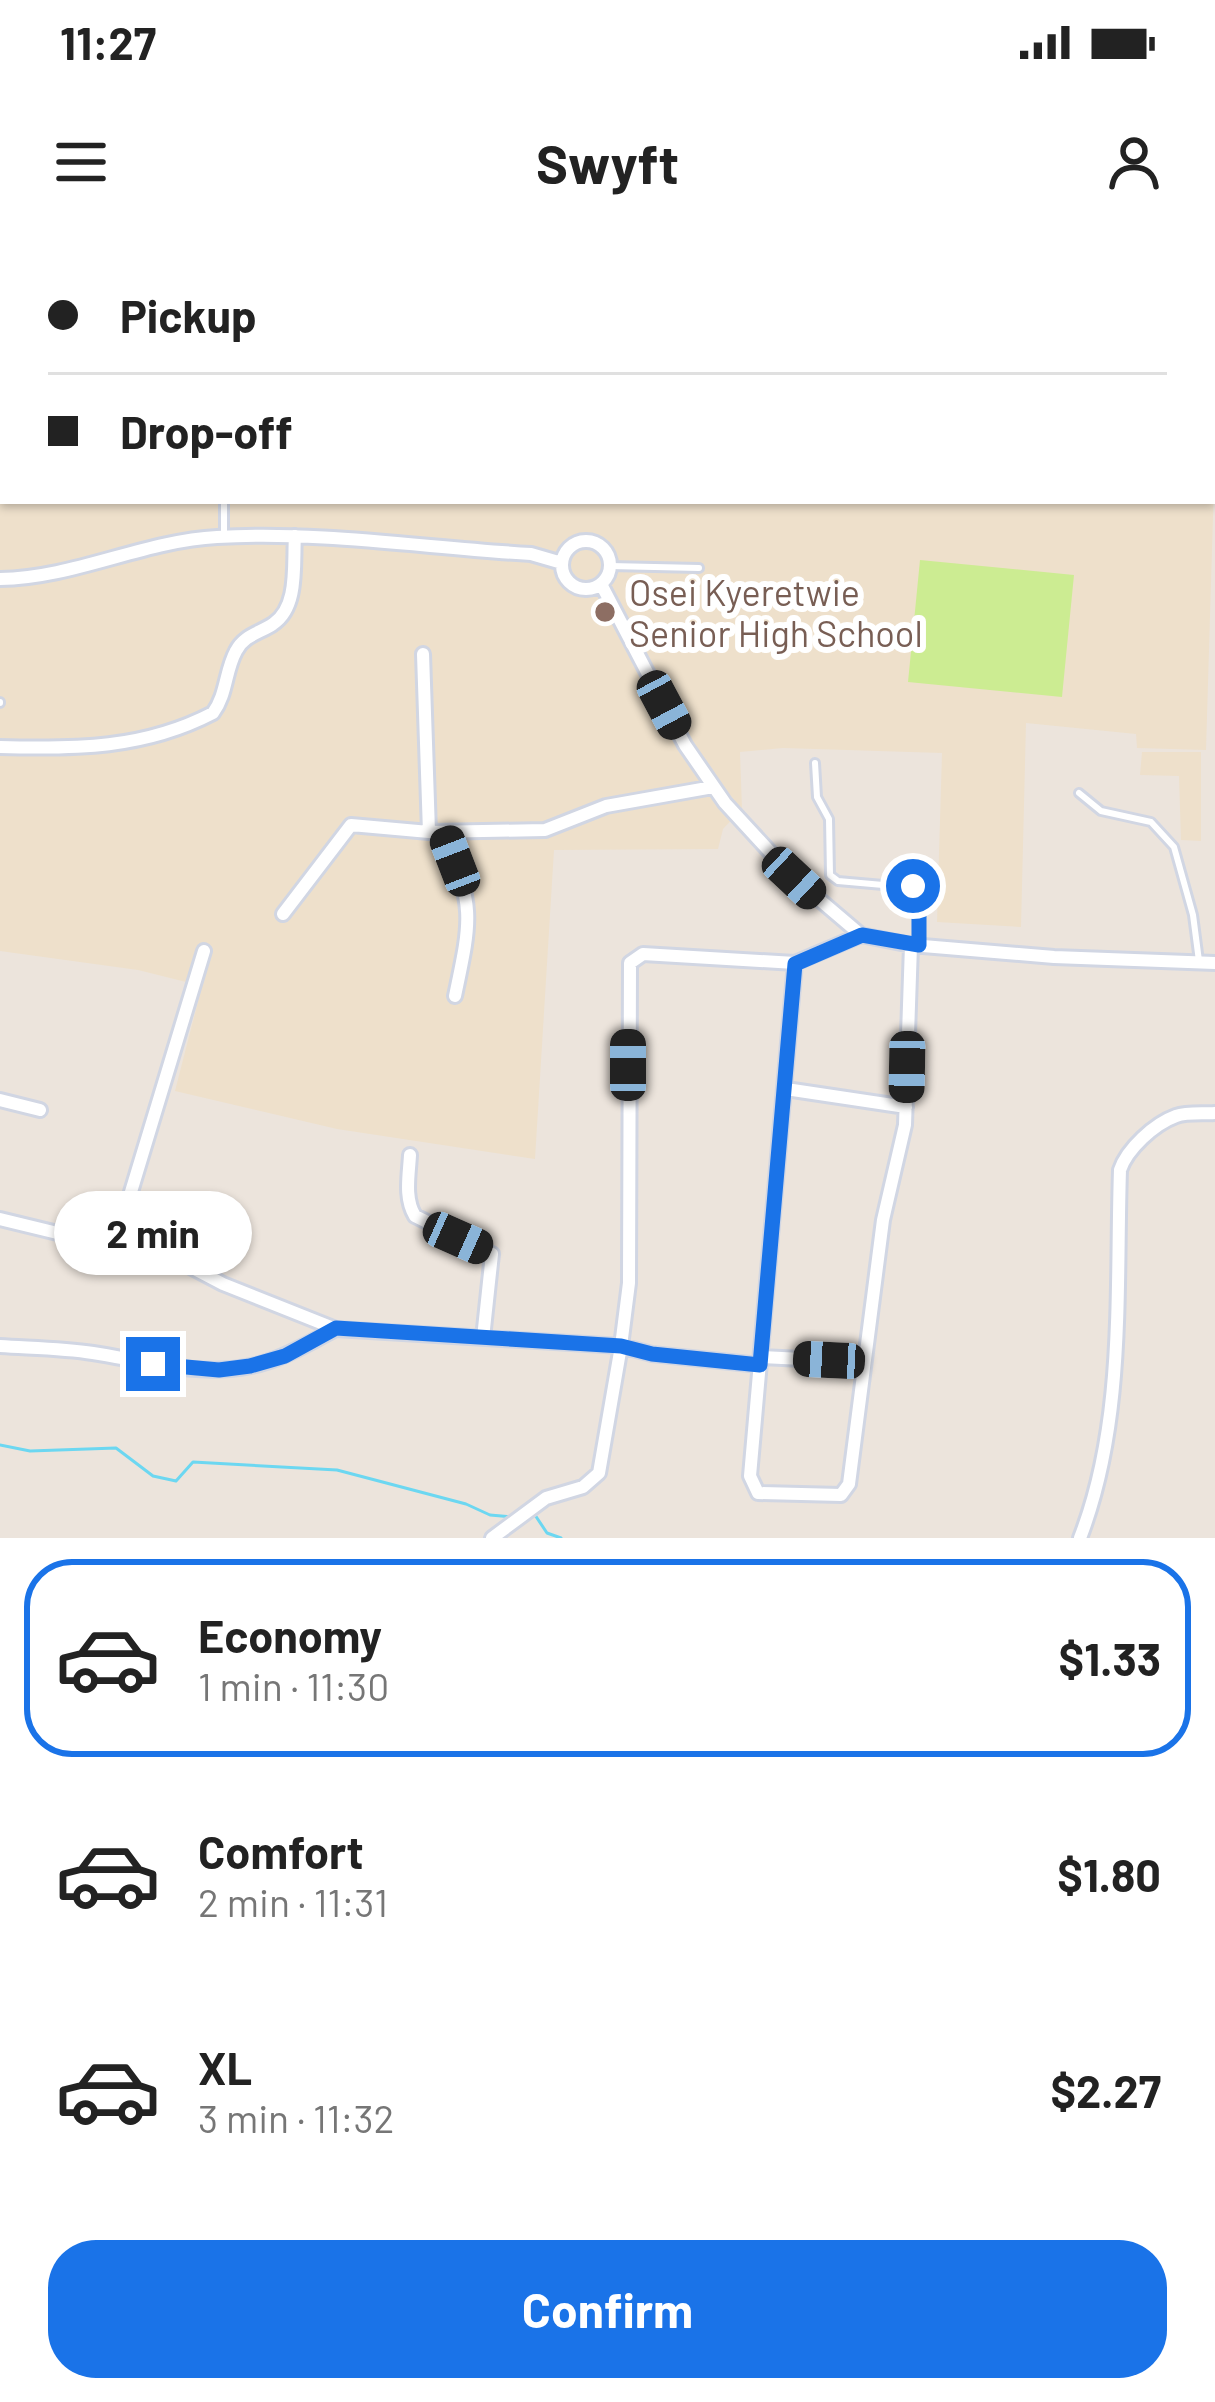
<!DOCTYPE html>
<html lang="en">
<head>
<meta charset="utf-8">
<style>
	body { margin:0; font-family:Barlow,sans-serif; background:#f2f2f2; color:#222; height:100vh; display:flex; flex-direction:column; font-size:45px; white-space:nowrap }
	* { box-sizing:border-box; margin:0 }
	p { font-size:39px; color:#767676 }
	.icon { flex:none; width:66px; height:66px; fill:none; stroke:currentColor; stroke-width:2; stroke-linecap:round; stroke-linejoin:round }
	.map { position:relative; height:1298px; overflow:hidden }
	.panel { display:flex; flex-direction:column; background:#fff; flex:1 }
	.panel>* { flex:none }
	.guide { position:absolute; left:0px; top:0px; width:1215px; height:264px; box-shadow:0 3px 9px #0004; display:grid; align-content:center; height:264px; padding:0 48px; background:#fff }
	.end { position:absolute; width:54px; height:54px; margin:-27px; border:15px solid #1a73e8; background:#fff; box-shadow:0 0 0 6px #fff }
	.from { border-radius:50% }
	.bubble { position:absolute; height:84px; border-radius:42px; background:#fff; box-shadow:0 3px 9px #0004; font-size:39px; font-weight:700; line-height:84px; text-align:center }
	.car { position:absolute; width:36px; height:72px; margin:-36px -18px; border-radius:15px; box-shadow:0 0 9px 3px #0007; background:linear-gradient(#222 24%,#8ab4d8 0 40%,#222 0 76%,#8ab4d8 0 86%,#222 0) }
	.guide b { display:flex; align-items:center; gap:42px; height:114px; font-size:45px }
	.guide b+b { border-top:3px solid #e0e0e0 }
	.guide i { width:30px; height:30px; background:#222 }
	ul { padding:21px 0 0; list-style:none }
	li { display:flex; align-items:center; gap:36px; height:198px; margin:0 24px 18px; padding:0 24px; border:6px solid transparent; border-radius:48px }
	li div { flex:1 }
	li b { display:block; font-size:45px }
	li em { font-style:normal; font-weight:700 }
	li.active { border-color:#1a73e8 }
	li>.icon { width:108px; height:108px; stroke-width:1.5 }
	.primary-button { display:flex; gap:24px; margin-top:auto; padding:24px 48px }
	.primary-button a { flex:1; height:138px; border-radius:48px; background:#1a73e8; color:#fff; font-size:48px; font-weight:700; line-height:138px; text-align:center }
	.status { display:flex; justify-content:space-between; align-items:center; height:84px; padding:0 60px; background:#fff; direction:ltr }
	.status svg { height:33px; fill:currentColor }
	header { display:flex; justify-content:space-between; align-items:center; height:156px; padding:0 48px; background:#fff; font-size:54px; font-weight:700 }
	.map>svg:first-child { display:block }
</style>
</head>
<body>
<div class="status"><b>11:27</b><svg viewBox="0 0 49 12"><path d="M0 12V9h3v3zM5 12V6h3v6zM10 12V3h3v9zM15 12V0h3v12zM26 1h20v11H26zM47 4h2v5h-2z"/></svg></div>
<header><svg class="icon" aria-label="menu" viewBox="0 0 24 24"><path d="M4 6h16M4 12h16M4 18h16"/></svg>Swyft<svg class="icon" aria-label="person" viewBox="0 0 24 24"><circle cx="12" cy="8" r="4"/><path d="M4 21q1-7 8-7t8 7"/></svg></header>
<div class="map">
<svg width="1215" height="1298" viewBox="0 0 1215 1298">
	<rect width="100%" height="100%" fill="#ece4dc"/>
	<path fill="#eee0cb" d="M 0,0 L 651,3 L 3,3 L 3,261 L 1212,261 L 1215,105 L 1215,209 L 1206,510 L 1137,508 L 1136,494 L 1026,483 L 1021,687 L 937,682 L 942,513 L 783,508 L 740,512 L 742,569 L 723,589 L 718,609 L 554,610 L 535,919 L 337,889 L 175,851 L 202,746 L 138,730 L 0,711 Z
		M 1142,512 L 1201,512 L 1201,601 L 1181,600 L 1179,536 L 1140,535 Z"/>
	<path fill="#ccec92" d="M 920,320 L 1074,335 L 1062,457 L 908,442 Z"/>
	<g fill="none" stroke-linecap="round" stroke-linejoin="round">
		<path stroke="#6cd7f1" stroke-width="3" d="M 0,1205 L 30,1211 L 116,1208 L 153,1236 L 176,1241 L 193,1222 L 337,1230 L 466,1264 L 490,1275 L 514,1277
			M 533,1272 L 547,1293 L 561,1298"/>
		<g stroke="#d1d6e3" stroke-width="12">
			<path id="service" d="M 224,261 L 224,297
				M 610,326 L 699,328
				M 0,462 L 0,463
				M 815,523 L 817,557 L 829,579 L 830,635 L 838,641 L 917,648 L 918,705
				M 1079,553 L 1101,571 L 1151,582 L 1174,607 L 1193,675 L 1199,721"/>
		</g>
		<g stroke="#d1d6e3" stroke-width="18">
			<path id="minor" d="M 822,3 L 823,0
				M 950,3 L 950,0
				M562 325a24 24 0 1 1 48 0a24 24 0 1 1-48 0Z
				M 0,339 C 74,338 143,301 217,297 C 322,291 427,308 531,314 L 562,323
				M 601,344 L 685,505 L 725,563 L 794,638 L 861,695 L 911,705 L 1054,717 L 1215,723
				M 423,414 L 429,592
				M 0,507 C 75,509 144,509 213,473 C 227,454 225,431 236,411 C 244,395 260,393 273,384 C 299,367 293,324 295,296
				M 444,592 C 474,668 472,676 455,756
				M 283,674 L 351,585 L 429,592 L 545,590 L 606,566 L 713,547
				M 795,723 L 750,1236 L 758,1253 L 841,1255 L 849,1244 L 883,980 L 905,885 L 911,705
				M 786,849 L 906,867
				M 0,860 L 40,870
				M 410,915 C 409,935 404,958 415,976 L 492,1014 L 483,1098
				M 0,979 L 185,1024 L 223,1044 L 336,1089 L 621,1106 L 629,1043 L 630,723 L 643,714 L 795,723 L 861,695
				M 114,1008 L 204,711
				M 0,1106 C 31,1108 63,1108 93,1113 C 144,1121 199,1137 251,1126 C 282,1120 308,1103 336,1089
				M 761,1117 L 862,1122
				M 492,1298 L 546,1258 L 583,1247 L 599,1233 L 621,1106 L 652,1114 L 760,1125
				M 1080,1298 C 1125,1182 1116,1052 1120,930 C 1127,909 1154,884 1176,876 C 1187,872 1203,874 1215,873"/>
		</g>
		<g stroke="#d1d6e3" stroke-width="21">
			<path id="tertiary" d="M 713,0 L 722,3
				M 1212,97 L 1215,97"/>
		</g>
		<use href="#service" stroke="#fff" stroke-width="6"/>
		<use href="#minor" stroke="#fff" stroke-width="12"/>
		<use href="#tertiary" stroke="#fff" stroke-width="15"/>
	</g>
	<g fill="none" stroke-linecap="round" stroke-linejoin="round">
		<path stroke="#1a73e8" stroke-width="15" d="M 153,1124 L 219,1130 L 250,1126 L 285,1116 L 336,1088 L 621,1106 L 652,1114 L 760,1125 L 795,724 L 862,695 L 919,705 L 919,654 L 913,646"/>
	</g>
	<circle fill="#8d6e63" stroke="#fff" stroke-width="4.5" cx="605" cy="372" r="12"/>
	<g text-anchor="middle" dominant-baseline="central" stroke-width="12" stroke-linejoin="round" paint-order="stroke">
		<g font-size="36" fill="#785e54" stroke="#fff" text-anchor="start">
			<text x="629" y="351">Osei Kyeretwie<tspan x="629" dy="41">Senior High School</tspan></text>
		</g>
	</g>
</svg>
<i class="end from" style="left:913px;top:646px"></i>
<i class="end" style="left:153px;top:1124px"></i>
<div class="bubble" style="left:54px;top:951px;width:198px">2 min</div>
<i class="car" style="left:664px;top:465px;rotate:152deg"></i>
<i class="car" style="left:455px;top:621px;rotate:339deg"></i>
<i class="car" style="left:794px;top:638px;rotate:133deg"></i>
<i class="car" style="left:628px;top:825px;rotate:0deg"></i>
<i class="car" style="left:907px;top:827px;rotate:181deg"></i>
<i class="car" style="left:458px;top:998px;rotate:114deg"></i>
<i class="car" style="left:829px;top:1120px;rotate:273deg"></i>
<div class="guide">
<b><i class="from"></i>Pickup</b>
<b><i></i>Drop-off</b>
</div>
</div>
<section class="panel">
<ul>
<li class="active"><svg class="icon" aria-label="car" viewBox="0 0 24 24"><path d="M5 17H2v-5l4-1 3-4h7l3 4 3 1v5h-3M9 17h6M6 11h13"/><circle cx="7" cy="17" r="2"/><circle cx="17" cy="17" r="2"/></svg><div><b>Economy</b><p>1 min · 11:30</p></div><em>$1.33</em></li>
<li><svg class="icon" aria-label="car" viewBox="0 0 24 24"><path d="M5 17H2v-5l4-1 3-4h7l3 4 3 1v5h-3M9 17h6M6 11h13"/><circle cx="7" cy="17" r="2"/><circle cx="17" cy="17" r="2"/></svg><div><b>Comfort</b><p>2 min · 11:31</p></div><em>$1.80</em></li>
<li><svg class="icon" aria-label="car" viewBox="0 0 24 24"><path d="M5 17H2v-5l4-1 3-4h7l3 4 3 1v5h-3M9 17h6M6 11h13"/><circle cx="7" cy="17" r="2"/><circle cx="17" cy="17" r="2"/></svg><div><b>XL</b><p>3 min · 11:32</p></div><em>$2.27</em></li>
</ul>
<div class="primary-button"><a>Confirm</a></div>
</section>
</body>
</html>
